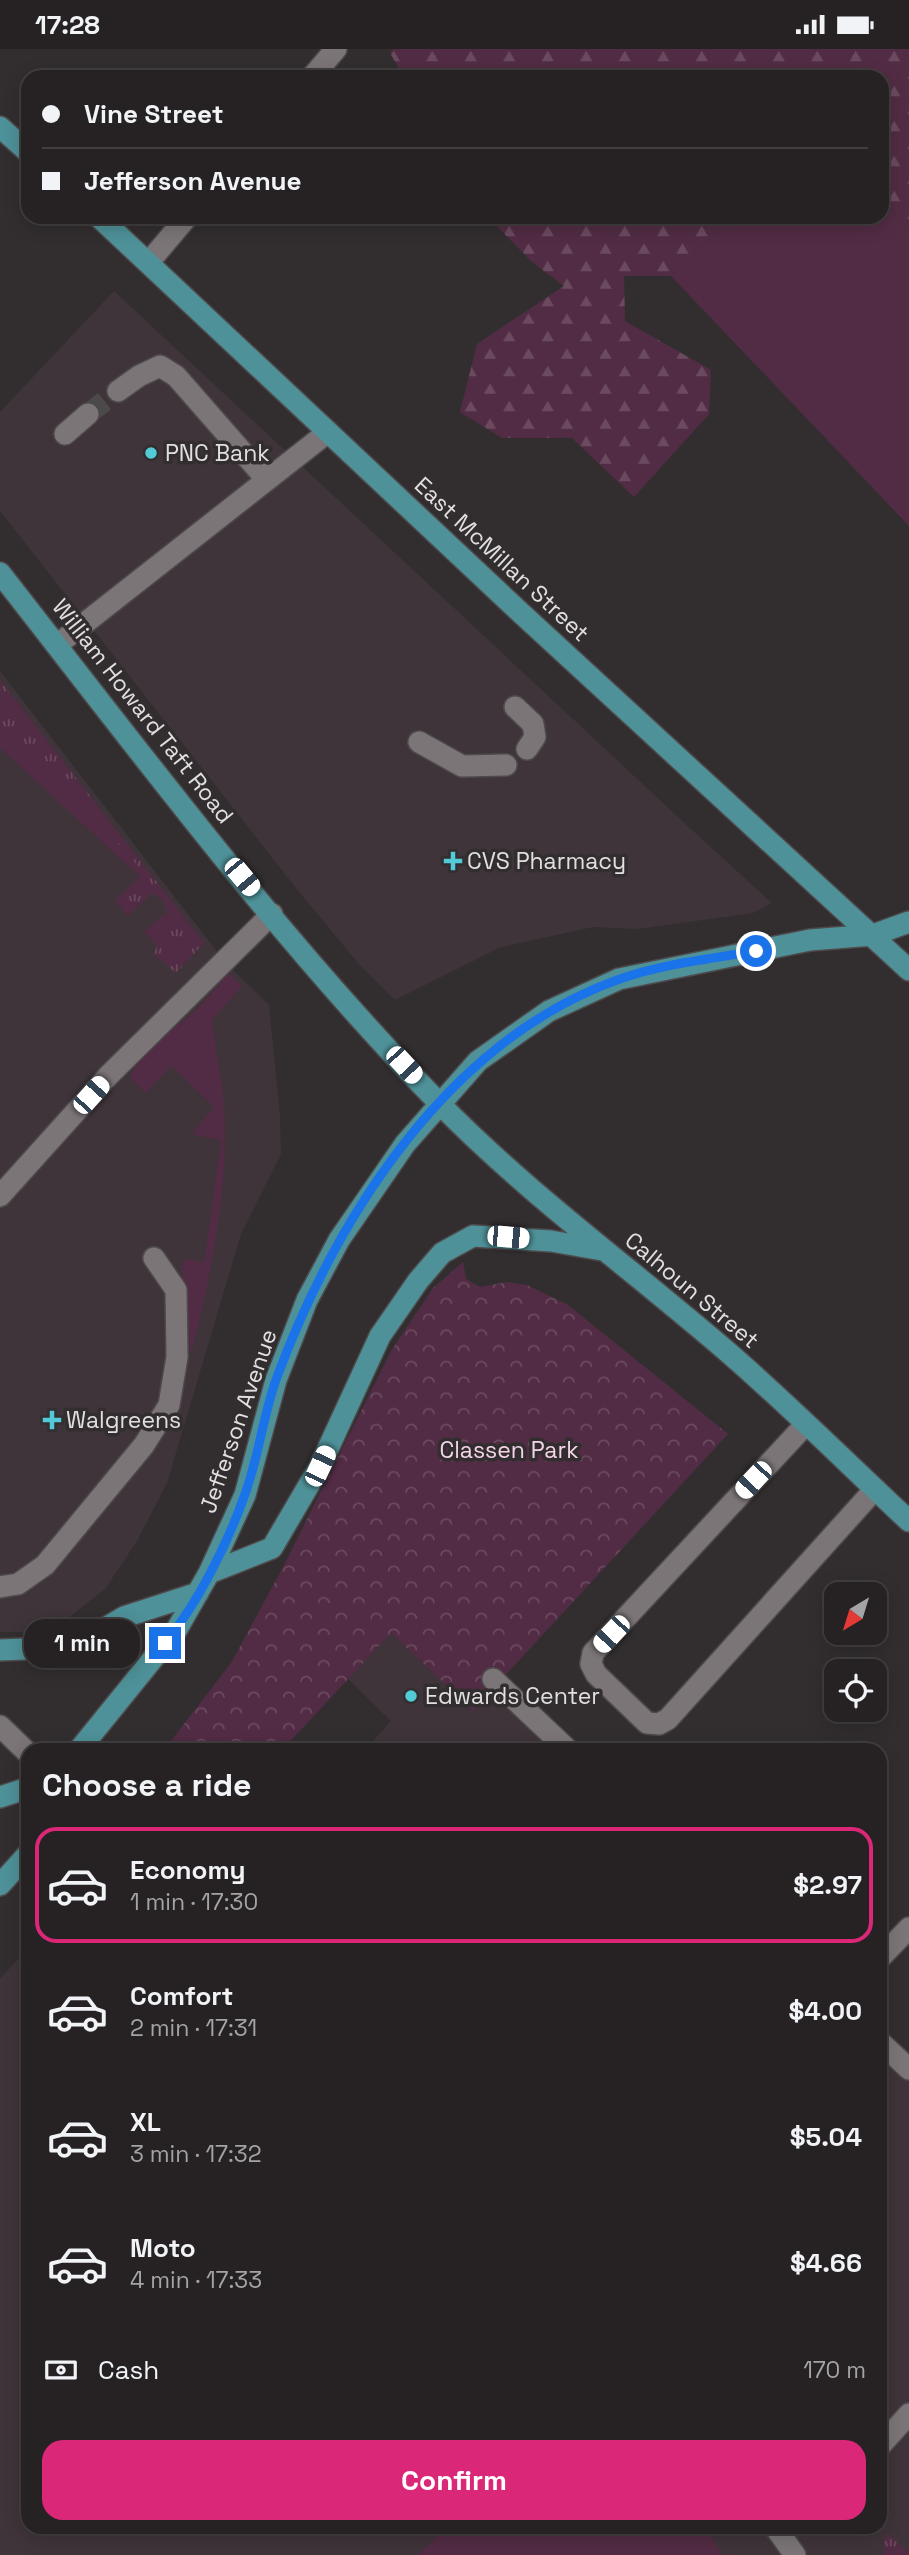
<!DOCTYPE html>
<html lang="en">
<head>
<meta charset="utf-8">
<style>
	body { margin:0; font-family:"Space Grotesk",sans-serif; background:#2e2a2c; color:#f1f3f6; height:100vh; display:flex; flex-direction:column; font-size:26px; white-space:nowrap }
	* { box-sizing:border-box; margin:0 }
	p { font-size:23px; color:#a4a4a6 }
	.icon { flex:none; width:38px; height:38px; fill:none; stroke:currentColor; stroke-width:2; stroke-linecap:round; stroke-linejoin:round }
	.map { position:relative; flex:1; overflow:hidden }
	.sheet { position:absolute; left:21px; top:1694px; width:866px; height:791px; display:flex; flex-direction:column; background:#262224; border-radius:21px; box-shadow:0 4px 18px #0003,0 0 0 2px #423f41 }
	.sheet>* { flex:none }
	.guide { position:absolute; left:21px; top:21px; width:868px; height:154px; border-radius:21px; box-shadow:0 4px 18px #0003,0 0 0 2px #423f41; display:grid; align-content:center; height:154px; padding:0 21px; background:#262224 }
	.needle { width:46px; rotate:218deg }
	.buttons { position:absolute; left:824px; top:1533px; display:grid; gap:14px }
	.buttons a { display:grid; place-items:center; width:63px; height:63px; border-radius:14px; background:#262224; box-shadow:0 4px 18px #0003,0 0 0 2px #423f41; font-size:35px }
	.end { position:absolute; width:32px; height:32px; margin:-16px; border:9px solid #1a73e8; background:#fff; box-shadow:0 0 0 4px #fff }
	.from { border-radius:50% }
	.bubble { position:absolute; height:49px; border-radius:21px; background:#262224; box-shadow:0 4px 18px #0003,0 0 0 2px #423f41; font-size:23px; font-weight:700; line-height:49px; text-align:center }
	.car { position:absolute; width:21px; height:42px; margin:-21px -10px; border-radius:9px; box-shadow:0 0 5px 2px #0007; background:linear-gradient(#fff 24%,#345 0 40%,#fff 0 76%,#345 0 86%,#fff 0) }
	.guide b { display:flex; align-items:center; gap:24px; height:66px; font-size:26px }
	.guide b+b { border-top:2px solid #423f41 }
	.guide i { width:18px; height:18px; background:#f1f3f6 }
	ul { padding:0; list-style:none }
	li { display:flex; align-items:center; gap:21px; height:116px; margin:0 14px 10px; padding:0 7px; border:4px solid transparent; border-radius:21px }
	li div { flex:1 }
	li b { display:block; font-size:26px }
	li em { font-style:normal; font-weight:700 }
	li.on { border-color:#db2777 }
	li>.icon { width:63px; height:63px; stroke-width:1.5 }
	h2 { padding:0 21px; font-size:32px; line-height:84px }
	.pay { display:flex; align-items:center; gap:18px; height:77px; padding:0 21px; font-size:26px }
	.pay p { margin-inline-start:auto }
	.cta { display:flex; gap:14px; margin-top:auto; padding:14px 21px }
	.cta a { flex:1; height:80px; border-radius:21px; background:#db2777; color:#fff; font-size:28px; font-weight:700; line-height:80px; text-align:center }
	.status { display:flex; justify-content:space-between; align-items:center; height:49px; padding:0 35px; background:#262224; direction:ltr }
	.status svg { height:19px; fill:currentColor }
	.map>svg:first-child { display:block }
</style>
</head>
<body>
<div class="status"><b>17:28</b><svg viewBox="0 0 49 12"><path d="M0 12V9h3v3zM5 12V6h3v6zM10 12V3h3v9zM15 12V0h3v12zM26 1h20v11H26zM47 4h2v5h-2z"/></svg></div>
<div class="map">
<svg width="909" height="2506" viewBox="0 0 909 2506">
	<defs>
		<pattern id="grass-tufts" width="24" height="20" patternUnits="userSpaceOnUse" patternTransform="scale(1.75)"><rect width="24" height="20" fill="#522c44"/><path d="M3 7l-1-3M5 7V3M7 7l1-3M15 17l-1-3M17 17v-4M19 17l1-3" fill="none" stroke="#6b4a5f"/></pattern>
		<pattern id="forest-firs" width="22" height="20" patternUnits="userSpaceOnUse" patternTransform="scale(1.75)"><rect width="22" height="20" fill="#522c44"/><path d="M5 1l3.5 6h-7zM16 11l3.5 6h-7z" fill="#6b4a5f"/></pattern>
		<pattern id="park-crowns" width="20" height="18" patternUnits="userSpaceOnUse" patternTransform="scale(1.75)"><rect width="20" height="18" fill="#522c44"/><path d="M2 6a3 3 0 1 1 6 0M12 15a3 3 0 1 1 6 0" fill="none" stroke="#6b4a5f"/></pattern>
	</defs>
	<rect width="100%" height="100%" fill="#322e30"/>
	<path fill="#3f343a" d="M 114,242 L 693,782 L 772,854 L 753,864 L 637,880 L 593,878 L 501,898 L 395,951 L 358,914 L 296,839 L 0,462 L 0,363 Z
		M 0,622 L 225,913 L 269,956 L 280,1068 L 281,1105 L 241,1185 L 167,1434 L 137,1492 L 105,1540 L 64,1572 L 23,1583 L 0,1583 Z
		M 391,1584 L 474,1663 L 493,1630 L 568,1701 L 365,1701 L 391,1672 L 348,1630 Z
		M 28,1899 L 28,2478 L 880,2478 L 880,1993 L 909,2020 L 909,2506 L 0,2506 L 0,1930 Z"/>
	<path fill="url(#grass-tufts)" d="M 0,631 L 204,894 L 176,924 L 154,905 L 157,896 L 144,882 L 168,863 L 161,849 L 152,844 L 128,867 L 115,852 L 143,824 L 97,771 L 0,681 Z
		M 888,2485 L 909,2504 L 909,2506 L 884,2506 L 884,2491 Z"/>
	<path fill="url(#forest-firs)" d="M 393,0 L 909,0 L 909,180 L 882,152 L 882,28 L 404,28 L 390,4 Z
		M 488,168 L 733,168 L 671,227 L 624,227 L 625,272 L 711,321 L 709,365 L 634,448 L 572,389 L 502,389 L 460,363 L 477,295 L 564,237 L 532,213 Z"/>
	<path fill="url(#park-crowns)" d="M 463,1213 L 466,1230 L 480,1238 L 507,1233 L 527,1236 L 568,1256 L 728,1385 L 499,1633 L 493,1631 L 474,1663 L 391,1584 L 282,1701 L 164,1701 L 231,1614 L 281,1522 L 391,1302 L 433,1239 Z"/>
	<path fill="#522c44" d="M 882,152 L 909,180 L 909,477 L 671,227 L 733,168 L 882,168 Z
		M 0,681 L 97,771 L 144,824 L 139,827 L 0,699 Z
		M 229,924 L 242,937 L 212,971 C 216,1004 224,1038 225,1072 C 227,1152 210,1229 191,1306 L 182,1217 L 185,1210 L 204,1213 L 221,1091 L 194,1086 L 195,1080 L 214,1058 L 171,1017 L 146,1044 L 130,1029 C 140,998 168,986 191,965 C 205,953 217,937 229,924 Z
		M 447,2478 L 706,2478 L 722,2506 L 418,2506 Z"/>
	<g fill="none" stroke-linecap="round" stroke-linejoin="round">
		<path stroke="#4c494b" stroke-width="21" stroke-dasharray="21 10" stroke-linecap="butt" d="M 88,365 L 118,342"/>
		<g stroke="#4e4a4c" stroke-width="24">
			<path id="minor" d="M 312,28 L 336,0
				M 149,213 L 187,168
				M 118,342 L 139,327 L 160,317 L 176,327 L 267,431
				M 65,385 L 88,365
				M 57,596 L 328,383
				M 515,658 L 533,675 L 535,688 L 527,700
				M 419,693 L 462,717 L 506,716
				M 0,1147 L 108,1027 L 272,865
				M 806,1375 L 593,1604 L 591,1615 L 596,1625 L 647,1674 L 659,1675 L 668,1670 L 875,1440
				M 0,1538 L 18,1535 L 45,1516 L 144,1396 L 169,1356 L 177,1308 L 176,1241 L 154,1209
				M 493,1630 L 568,1701
				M 0,1677 L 28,1704
				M 880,1909 L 909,1879
				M 880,1993 L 909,2020
				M 880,2397 L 909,2365
				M 775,2478 L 795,2506"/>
		</g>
		<g stroke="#4e4a4c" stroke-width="24">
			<path id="major" d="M 0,78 L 28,103
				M 99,168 L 522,565 L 909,921
				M 0,524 C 141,704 279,890 439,1054 C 529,1146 633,1221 730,1305 C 791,1358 849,1416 909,1472
				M 209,1524 L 272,1499 L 320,1417 L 380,1287 L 418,1232 L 442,1204 L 473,1187 L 551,1192 L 602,1201
				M 0,1601 L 51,1599 L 85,1591 L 124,1568 L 198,1544
				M 79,1701 L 177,1580 L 209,1524 L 245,1446 L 276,1331 L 307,1251 L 339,1191 L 405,1095 L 478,1012 L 549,962 L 619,930 L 810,891 L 873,886 L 909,873
				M 0,1748 L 28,1739
				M 0,1836 L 28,1805"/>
		</g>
		<use href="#minor" stroke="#7b7578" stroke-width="21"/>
		<use href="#major" stroke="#4e9198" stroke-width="21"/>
	</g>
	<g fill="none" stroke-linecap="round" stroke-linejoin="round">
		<path stroke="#1a73e8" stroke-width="9" d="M 165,1594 C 198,1554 228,1494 245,1445 C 259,1407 263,1366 277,1328 C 337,1167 448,992 617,931 C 660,915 711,910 756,902"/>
	</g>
	<g fill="#52cbd7" stroke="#322e30" stroke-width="2.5">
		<circle cx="151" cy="404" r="7"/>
		<path d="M449.5 801.5h7v7h7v7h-7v7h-7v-7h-7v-7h7z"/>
		<path d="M48.5 1360.5h7v7h7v7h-7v7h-7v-7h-7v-7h7z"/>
		<circle cx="411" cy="1647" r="7"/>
	</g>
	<g text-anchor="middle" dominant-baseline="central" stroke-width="7" stroke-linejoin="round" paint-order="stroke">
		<g font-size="23" fill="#e2dfe1" stroke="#322e30" text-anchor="start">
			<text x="165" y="404">PNC Bank</text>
			<text x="467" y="812">CVS Pharmacy</text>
			<text x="66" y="1371">Walgreens</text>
			<text x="425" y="1647">Edwards Center</text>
		</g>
		<g font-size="23" fill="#e2dfe1" stroke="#322e30">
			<text transform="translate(502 510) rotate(43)">East McMillan Street</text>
			<text transform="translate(143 662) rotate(52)">William Howard Taft Road</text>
			<text transform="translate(692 1241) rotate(40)">Calhoun Street</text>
			<text transform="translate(238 1372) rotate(-71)">Jefferson Avenue</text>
		</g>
		<g font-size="23" fill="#f6d4e8" stroke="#322e30">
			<text x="509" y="1401">Classen Park</text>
		</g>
	</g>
</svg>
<div class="buttons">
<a><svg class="needle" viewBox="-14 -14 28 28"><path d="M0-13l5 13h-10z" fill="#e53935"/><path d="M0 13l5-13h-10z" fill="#a4a4a6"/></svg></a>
<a><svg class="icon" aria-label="locate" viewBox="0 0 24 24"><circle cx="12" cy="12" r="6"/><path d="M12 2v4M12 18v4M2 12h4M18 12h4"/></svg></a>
</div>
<i class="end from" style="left:756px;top:902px"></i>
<i class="end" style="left:165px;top:1594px"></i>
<div class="bubble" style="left:24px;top:1570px;width:116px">1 min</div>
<i class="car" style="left:242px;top:828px;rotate:140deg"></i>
<i class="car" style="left:404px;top:1016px;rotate:137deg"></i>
<i class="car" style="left:91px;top:1046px;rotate:42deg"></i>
<i class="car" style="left:508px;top:1188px;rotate:95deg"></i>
<i class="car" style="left:320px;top:1417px;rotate:25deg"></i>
<i class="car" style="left:753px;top:1431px;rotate:223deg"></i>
<i class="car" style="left:611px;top:1585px;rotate:223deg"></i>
<div class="guide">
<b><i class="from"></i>Vine Street</b>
<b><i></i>Jefferson Avenue</b>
</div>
<section class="sheet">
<h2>Choose a ride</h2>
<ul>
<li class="on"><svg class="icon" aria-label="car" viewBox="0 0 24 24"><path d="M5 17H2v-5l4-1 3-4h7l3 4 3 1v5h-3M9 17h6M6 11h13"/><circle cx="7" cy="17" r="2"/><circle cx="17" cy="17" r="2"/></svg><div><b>Economy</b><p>1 min · 17:30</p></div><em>$2.97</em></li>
<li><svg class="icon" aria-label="car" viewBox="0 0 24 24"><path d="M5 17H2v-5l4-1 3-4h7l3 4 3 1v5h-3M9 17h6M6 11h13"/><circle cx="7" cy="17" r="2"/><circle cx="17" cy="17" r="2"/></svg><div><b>Comfort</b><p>2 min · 17:31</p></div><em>$4.00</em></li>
<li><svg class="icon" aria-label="car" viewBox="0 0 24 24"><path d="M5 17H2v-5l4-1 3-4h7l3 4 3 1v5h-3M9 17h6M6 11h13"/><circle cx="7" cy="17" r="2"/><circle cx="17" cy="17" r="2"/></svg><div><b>XL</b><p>3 min · 17:32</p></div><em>$5.04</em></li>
<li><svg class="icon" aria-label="car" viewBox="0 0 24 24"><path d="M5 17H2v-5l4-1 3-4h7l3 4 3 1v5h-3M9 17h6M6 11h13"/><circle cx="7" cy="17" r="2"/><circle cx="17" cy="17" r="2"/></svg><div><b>Moto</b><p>4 min · 17:33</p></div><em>$4.66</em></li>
</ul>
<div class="pay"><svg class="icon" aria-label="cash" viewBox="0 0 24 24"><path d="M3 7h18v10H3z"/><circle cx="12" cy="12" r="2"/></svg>Cash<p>170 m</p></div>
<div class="cta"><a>Confirm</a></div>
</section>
</div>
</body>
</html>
